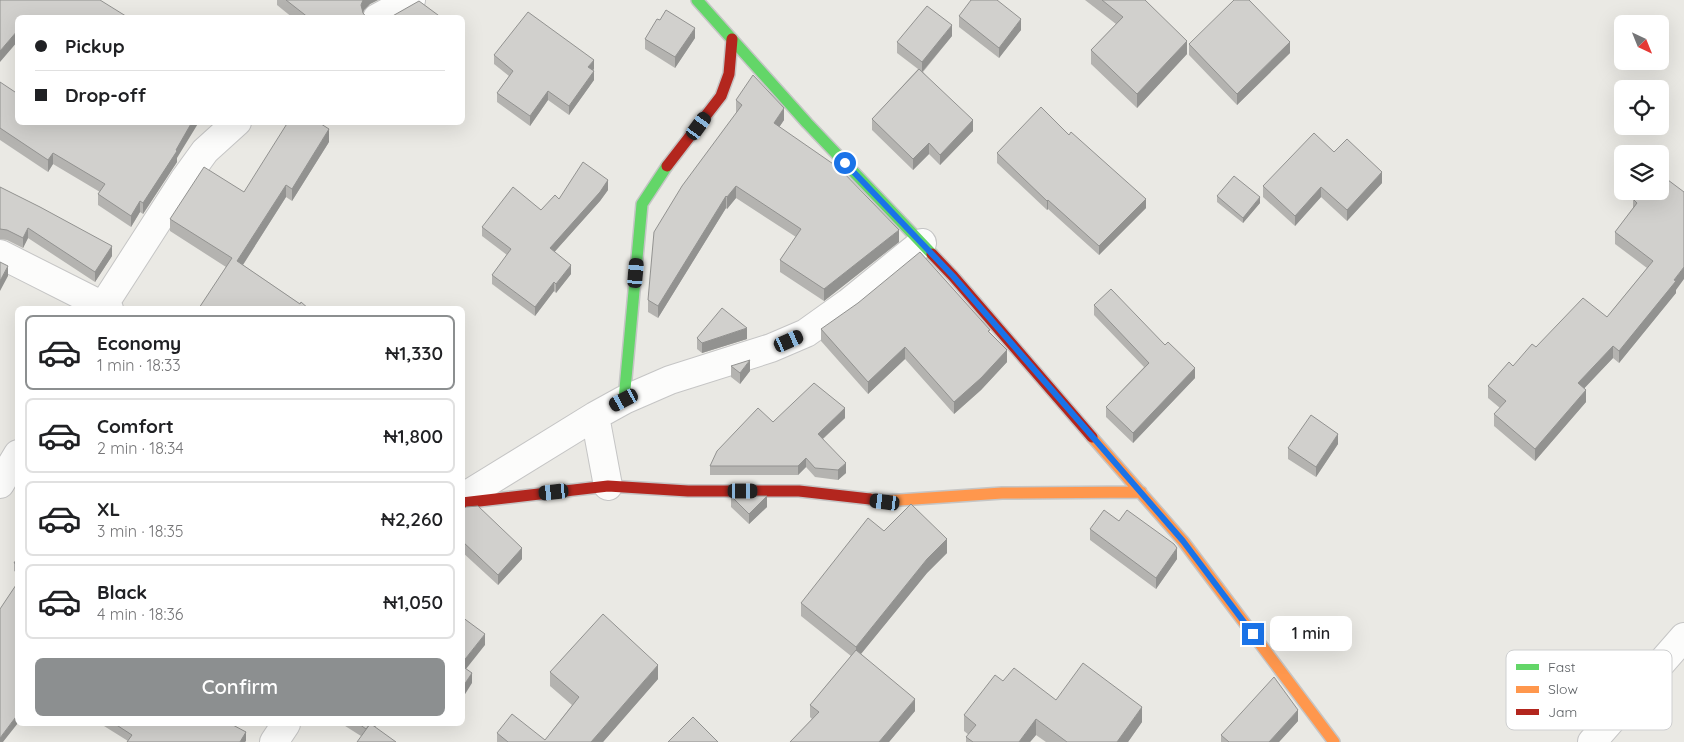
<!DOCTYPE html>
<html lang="en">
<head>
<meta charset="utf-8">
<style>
	body { margin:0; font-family:Quicksand,sans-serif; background:#f6f6f6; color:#202124; height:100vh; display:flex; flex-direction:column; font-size:19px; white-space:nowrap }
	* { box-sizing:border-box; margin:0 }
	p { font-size:16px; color:#757577 }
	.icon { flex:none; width:28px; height:28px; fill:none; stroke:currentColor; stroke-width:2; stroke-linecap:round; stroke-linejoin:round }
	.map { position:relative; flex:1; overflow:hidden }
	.sheet { position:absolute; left:15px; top:306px; width:450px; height:420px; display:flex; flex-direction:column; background:#fff; border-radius:8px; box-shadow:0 5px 20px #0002 }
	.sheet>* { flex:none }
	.hud { position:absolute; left:15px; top:15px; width:450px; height:110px; border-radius:8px; box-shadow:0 5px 20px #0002; display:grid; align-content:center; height:110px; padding:0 20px; background:#fff }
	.needle { width:32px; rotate:137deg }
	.buttons { position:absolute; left:1614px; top:15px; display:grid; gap:10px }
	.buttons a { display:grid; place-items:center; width:55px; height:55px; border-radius:8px; background:#fff; box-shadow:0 5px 20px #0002; font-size:25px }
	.end { position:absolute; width:22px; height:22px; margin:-11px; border:6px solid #1a73e8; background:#fff; box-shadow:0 0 0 2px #fff }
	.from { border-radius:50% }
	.bubble { position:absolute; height:35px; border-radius:8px; background:#fff; box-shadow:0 5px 20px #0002; font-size:16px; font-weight:600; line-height:35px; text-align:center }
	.car { position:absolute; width:15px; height:30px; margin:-15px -8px; border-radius:6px; box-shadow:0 0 4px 1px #0007; background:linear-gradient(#222 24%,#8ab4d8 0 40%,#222 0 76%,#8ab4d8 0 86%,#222 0) }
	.hud b { display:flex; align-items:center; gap:18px; height:48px; font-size:19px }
	.hud b+b { border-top:1px solid #e0e0e0 }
	.hud i { width:12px; height:12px; background:#202124 }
	ul { padding:9px 0 0; list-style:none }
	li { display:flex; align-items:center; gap:15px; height:75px; margin:0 10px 8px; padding:0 10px; border:2px solid #e0e0e0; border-radius:8px }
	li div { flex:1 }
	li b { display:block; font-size:19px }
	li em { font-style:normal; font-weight:600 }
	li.on { border-color:#8c8f90 }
	li>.icon { width:45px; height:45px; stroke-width:1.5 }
	.button { display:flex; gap:10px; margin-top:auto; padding:10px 20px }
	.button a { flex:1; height:58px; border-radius:8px; background:#8c8f90; color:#fff; font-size:20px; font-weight:600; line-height:58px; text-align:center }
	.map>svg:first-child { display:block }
</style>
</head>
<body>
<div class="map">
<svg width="1684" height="742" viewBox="0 0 1684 742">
	<rect width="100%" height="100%" fill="#eae9e4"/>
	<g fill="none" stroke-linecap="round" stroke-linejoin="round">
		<g stroke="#c5c5c5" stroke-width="30">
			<path id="street" d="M 377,18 L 411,0
				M 0,254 L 109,309
				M 101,309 L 184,180 L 205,151 L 237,122
				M 595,416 L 608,486
				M 0,484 L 18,454
				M 462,498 L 595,416 L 624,400 L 670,380 L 771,348 L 806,333 L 848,303 L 922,243
				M 274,742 L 286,724
				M 1592,742 L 1684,637"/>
		</g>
		<g stroke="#c5c5c5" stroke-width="14">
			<path id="fast" d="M 697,0 L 807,123 L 932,254
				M 624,400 L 642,204 L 667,166"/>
		</g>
		<g stroke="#c5c5c5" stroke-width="14">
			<path id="slow" d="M 1092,437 L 1183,541 L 1334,742
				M 870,499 L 885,501 L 1002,493 L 1141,492"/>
		</g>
		<g stroke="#c5c5c5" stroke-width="14">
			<path id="jam" d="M 667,166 L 721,96 L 729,74 L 732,39
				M 932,254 L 953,276 L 1092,437
				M 462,503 L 608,486 L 688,491 L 799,491 L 870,499"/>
		</g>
		<use href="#street" stroke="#fcfcfb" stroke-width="28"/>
		<use href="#fast" stroke="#63d668" stroke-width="11"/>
		<use href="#slow" stroke="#ff974d" stroke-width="11"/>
		<use href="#jam" stroke="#b3261e" stroke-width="11"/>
	</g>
	<path fill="#b4b3b0" d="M 277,0 L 378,0 L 370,4 L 364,10 L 363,13 L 367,18 L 293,18 L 277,5 Z
		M 1085,0 L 1145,0 L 1187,54 L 1137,108 L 1091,64 L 1091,50 L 1116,24 Z
		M 959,16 L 1021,30 L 999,58 L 959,27 Z
		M 952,36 L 923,72 L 973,131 L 940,165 L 929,154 L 913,170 L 872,130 L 872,119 L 918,69 L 897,53 L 897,42 Z
		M 695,38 L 675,68 L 645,49 L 645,39 Z
		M 1189,44 L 1290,53 L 1237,105 L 1189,55 Z
		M 494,55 L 594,69 L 593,70 L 594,80 L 569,115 L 548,100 L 530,126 L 497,102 L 497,93 L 509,76 L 494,64 Z
		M 0,82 L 18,122 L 177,158 L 177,162 L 143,214 L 140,212 L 131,227 L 98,205 L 98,194 L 100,192 L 53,164 L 48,172 L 0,140 Z
		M 736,100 L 784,120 L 779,127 L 899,242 L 824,301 L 780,272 L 780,260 L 796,237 L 736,198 L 727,209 L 726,208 L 658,318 L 648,312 L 648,300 L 736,113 Z
		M 1069,135 L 1146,208 L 1099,255 L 1048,209 L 1047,210 L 997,163 L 997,153 Z
		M 329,142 L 292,201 L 286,197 L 243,265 L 300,304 L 309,309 L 199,309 L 226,267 L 170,231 L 170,219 L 244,192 Z
		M 1334,152 L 1382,183 L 1347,221 L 1321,197 L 1295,226 L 1263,197 L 1263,186 Z
		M 0,187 L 112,256 L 95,282 L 28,238 L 23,248 L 7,240 L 0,239 Z
		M 608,190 L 600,201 L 554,252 L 571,274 L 556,293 L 554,291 L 535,316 L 492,284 L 492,275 L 507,255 L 482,236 L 482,227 L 541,210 L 559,199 Z
		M 1638,191 L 1676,290 L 1676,293 L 1619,363 L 1613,358 L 1584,388 L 1586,402 L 1535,461 L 1494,426 L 1494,414 L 1500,408 L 1488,398 L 1488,386 L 1536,347 L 1607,317 L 1647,268 L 1615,244 L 1615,232 L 1633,209 L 1633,199 Z
		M 1217,196 L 1260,203 L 1243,223 L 1217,202 Z
		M 1094,305 L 1195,378 L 1133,443 L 1106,417 L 1106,407 L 1144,367 L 1094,315 Z
		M 821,329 L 990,333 L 1007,362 L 981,390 L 954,414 L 905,359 L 868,394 L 821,341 Z
		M 697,338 L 747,339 L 702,353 L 697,349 Z
		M 731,366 L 750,371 L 740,384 L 731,377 Z
		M 845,418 L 823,439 L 846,473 L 838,480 L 815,477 L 806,467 L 798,475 L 710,475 L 710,466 L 773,422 Z
		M 1338,444 L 1316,477 L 1288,459 L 1288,448 Z
		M 731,496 L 767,507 L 749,524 L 731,507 Z
		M 462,511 L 522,559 L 498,585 L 462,552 Z
		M 1119,521 L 1177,559 L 1156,589 L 1090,540 L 1090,529 Z
		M 884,531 L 947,553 L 927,573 L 861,654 L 915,711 L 889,742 L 790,742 L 812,719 L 810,717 L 810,705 L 851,656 L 801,616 L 801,603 Z
		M 18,557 L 18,573 L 14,571 L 14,563 Z
		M 550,672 L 658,679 L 603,742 L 497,742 L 497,733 L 545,740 L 572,705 L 550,686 Z
		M 1003,681 L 1056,700 L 1142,722 L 1128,742 L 1046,742 L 1036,735 L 1030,742 L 966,742 L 966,737 L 969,735 L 964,731 L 964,715 Z
		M 1298,721 L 1279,742 L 1221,742 L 1221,735 Z
		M 104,724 L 231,724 L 246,741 L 128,741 L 104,726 Z
		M 342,724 L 377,724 L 375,727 L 361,736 Z"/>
	<path fill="#929290" d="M 363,0 L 378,0 L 370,4 L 364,10 L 361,17 L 361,5 Z
		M 1021,19 L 1021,30 L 999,58 L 999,48 Z
		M 952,25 L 952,36 L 922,72 L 922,62 Z
		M 695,28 L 695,38 L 675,68 L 675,57 Z
		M 18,30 L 18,41 L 0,62 L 0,51 Z
		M 464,33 L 464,45 L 462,47 L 462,35 Z
		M 1187,41 L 1187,54 L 1137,108 L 1137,94 Z
		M 1290,42 L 1290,53 L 1237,105 L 1237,94 Z
		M 594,60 L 594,69 L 588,76 L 588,67 Z
		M 594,71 L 594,80 L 569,115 L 569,106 Z
		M 548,91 L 548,100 L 530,126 L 530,116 Z
		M 784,108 L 784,120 L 774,135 L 774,123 Z
		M 973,120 L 973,131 L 940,165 L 940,155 Z
		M 192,122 L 199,122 L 177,158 L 177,162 L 143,214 L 143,203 Z
		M 329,129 L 329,142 L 292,201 L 292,189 Z
		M 929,143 L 929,154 L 913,170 L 913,159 Z
		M 53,153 L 53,164 L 48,172 L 48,160 Z
		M 1382,172 L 1382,183 L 1347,221 L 1347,210 Z
		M 608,180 L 608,190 L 600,201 L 550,257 L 550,248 Z
		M 286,185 L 286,197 L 237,274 L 237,261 Z
		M 736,186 L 736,198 L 727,209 L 727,197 Z
		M 1321,187 L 1321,197 L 1295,226 L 1295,216 Z
		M 726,196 L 726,208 L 658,318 L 658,306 Z
		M 1260,197 L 1260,203 L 1243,223 L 1243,218 Z
		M 1146,199 L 1146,208 L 1099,255 L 1099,246 Z
		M 1048,200 L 1048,209 L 1047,210 L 1047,201 Z
		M 140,201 L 140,212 L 131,227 L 131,216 Z
		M 28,228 L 28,238 L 23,248 L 23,238 Z
		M 899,230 L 899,242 L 824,301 L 824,289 Z
		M 112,246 L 112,256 L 95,282 L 95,272 Z
		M 571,265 L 571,274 L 556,293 L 556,284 Z
		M 8,266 L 8,276 L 0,291 L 0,281 Z
		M 1684,267 L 1684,279 L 1676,290 L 1676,293 L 1619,363 L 1619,351 Z
		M 554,282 L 554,291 L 535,316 L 535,307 Z
		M 747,328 L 747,339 L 702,353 L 702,343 Z
		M 1613,346 L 1613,358 L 1578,395 L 1578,383 Z
		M 905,347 L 905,359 L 868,394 L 868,382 Z
		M 1007,350 L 1007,362 L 981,390 L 954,414 L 954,402 Z
		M 750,360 L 750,371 L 740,384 L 740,373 Z
		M 1195,368 L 1195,378 L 1133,443 L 1133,433 Z
		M 1586,390 L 1586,402 L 1535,461 L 1535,449 Z
		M 845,408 L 845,418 L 818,443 L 818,434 Z
		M 1338,434 L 1338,444 L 1316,477 L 1316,467 Z
		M 806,458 L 806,467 L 798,475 L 798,466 Z
		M 846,463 L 846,473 L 838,480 L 838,470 Z
		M 767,496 L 767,507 L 749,524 L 749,514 Z
		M 947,539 L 947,553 L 927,573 L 856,660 L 856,647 L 927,559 Z
		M 522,548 L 522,559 L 498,585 L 498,575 Z
		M 1177,548 L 1177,559 L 1156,589 L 1156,578 Z
		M 485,634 L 485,645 L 462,674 L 462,663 Z
		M 658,665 L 658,679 L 603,742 L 591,742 Z
		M 472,673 L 472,683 L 462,699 L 462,688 Z
		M 915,699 L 915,711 L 889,742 L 879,742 Z
		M 1142,707 L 1142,722 L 1128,742 L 1117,742 Z
		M 1298,710 L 1298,721 L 1279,742 L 1269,742 Z
		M 18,714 L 18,723 L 3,742 L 0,742 L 0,738 Z
		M 1036,719 L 1036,735 L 1030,742 L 1019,742 Z
		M 371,724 L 377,724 L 367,740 Z
		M 246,732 L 246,741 L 245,742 L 240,742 Z"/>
	<path fill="#d1d0cd" stroke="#929290" d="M 0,0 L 100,0 L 129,18 L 18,18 L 18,30 L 0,51 Z
		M 286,0 L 363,0 L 361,5 L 363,13 L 367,18 L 309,18 Z
		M 971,0 L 997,0 L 1021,19 L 999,48 L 959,16 Z
		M 1102,0 L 1145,0 L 1187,41 L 1137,94 L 1091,50 L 1123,17 Z
		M 1234,0 L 1249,0 L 1290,42 L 1237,94 L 1189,44 Z
		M 419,1 L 442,18 L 389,18 Z
		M 927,6 L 952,25 L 922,62 L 897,42 Z
		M 666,10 L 695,28 L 675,57 L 645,39 L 657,19 L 660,20 Z
		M 528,12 L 594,60 L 588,67 L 594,71 L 569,106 L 548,91 L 530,116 L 497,93 L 513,71 L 494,55 Z
		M 919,69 L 973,120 L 940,155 L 929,143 L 913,159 L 872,119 Z
		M 753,75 L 784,108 L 774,123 L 839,168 L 899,230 L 824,289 L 780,260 L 801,229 L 736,186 L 727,197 L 726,196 L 658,306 L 648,300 L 654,232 L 682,186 L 742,105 L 736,100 Z
		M 0,82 L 18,94 L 18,122 L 192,122 L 176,150 L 177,151 L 143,203 L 140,201 L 131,216 L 98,194 L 105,184 L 53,153 L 48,160 L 0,128 Z
		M 1041,107 L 1069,135 L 1071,132 L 1146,199 L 1099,246 L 1048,200 L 1047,201 L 997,153 Z
		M 288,122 L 318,122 L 329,129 L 292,189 L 286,185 L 237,261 L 300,304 L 301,302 L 309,309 L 201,309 L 199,308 L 232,258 L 170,219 L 204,167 L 244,192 Z
		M 1314,133 L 1334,152 L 1347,139 L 1382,172 L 1347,210 L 1321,187 L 1295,216 L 1263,186 Z
		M 583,162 L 608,180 L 600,192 L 550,248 L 571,265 L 556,284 L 554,282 L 535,307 L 492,275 L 511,249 L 482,227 L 513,187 L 541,210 L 555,195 L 559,199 Z
		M 1660,174 L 1684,192 L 1684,267 L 1674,280 L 1676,281 L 1619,351 L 1613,346 L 1578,383 L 1586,390 L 1535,449 L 1494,414 L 1506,401 L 1488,386 L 1509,362 L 1513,366 L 1532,344 L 1536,347 L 1583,298 L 1607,317 L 1653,261 L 1615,232 L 1637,203 L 1633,199 L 1638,191 L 1660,191 Z
		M 1234,176 L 1260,197 L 1243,218 L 1217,196 Z
		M 0,187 L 40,207 L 112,246 L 95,272 L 28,228 L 23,238 L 7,230 L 0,229 Z
		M 920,252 L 990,330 L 988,331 L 1007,350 L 981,378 L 954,402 L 905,347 L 868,382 L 821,329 L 858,303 Z
		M 0,262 L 8,266 L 0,281 Z
		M 1111,289 L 1165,345 L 1168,342 L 1195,368 L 1133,433 L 1106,407 L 1149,363 L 1094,305 Z
		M 722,308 L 747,328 L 702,343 L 697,338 Z
		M 750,360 L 740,373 L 731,366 Z
		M 814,383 L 845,408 L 818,434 L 846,463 L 838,470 L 815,468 L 806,458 L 798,466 L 710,466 L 717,451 L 758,408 L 773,422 Z
		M 1311,415 L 1338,434 L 1316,467 L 1288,448 Z
		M 731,496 L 767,496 L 749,514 Z
		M 911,504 L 947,539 L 927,559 L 856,647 L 801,603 L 868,518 L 884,531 Z
		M 478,506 L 522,548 L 498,575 L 462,541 L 462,511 L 466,507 Z
		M 1104,510 L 1119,521 L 1127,510 L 1174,544 L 1177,548 L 1156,578 L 1090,529 Z
		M 18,557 L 18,564 L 14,563 Z
		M 18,582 L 18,714 L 0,738 L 0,609 Z
		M 603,614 L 658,665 L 591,742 L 508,742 L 497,733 L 512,714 L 545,740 L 579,697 L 550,672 Z
		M 462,617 L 485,634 L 462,663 Z
		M 856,650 L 915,699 L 879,742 L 790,742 L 819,712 L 810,705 Z
		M 1083,663 L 1142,707 L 1117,742 L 1067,742 L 1036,719 L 1019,742 L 973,742 L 966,737 L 976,725 L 964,715 L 995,675 L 1003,681 L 1014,668 L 1056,700 Z
		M 462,666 L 472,673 L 462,688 Z
		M 1274,677 L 1298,710 L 1269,742 L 1229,742 L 1221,735 Z
		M 693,717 L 718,742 L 668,742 Z
		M 115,724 L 231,724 L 246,732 L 240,742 L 127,742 L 132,735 Z
		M 359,724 L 370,724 L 366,729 Z
		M 370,724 L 371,724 L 396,742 L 357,742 Z"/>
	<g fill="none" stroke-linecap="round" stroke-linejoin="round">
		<path stroke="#1a73e8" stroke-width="6" d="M 845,163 L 953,276 L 1183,541 L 1253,634"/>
	</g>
	<rect x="1506" y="650" width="166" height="80" rx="8" fill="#fff" stroke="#cecfd0" stroke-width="1"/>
	<rect x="1516" y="664" width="23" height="6" fill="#63d668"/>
	<rect x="1516" y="686" width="23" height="7" fill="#ff974d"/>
	<rect x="1516" y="709" width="23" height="6" fill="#b3261e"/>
	<g font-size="14" fill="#5a5e62">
		<text x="1548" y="672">Fast</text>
		<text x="1548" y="694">Slow</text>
		<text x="1548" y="717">Jam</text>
	</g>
</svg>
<div class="buttons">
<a><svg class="needle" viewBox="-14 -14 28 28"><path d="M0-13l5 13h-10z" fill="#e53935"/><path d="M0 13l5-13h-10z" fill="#757577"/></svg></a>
<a><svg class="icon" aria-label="locate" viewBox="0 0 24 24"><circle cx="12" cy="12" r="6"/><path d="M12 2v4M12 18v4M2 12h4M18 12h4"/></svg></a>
<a><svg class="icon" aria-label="layers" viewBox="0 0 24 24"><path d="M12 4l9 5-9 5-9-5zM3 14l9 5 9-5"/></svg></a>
</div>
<i class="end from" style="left:845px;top:163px"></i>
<i class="end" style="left:1253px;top:634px"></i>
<div class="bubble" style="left:1270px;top:616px;width:82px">1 min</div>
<i class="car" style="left:699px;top:126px;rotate:36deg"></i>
<i class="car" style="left:636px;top:273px;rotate:5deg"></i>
<i class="car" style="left:789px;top:341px;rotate:66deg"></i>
<i class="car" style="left:624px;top:400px;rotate:242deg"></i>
<i class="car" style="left:743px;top:491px;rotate:90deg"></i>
<i class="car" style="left:554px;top:492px;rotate:264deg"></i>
<i class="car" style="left:885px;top:502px;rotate:277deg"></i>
<div class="hud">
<b><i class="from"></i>Pickup</b>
<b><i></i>Drop-off</b>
</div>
<section class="sheet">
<ul>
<li class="on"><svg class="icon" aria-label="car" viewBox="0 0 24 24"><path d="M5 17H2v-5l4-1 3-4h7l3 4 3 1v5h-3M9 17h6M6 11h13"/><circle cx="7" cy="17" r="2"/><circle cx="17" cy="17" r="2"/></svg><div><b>Economy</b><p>1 min · 18:33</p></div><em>₦1,330</em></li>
<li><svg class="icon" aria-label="car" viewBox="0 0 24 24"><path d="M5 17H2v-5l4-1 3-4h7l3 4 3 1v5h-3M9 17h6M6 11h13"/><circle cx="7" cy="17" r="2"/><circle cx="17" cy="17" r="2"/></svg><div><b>Comfort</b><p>2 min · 18:34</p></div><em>₦1,800</em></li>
<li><svg class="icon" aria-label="car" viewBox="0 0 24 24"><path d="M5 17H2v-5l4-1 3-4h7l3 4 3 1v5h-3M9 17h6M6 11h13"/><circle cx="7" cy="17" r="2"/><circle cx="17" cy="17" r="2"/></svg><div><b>XL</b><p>3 min · 18:35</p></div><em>₦2,260</em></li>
<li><svg class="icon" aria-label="car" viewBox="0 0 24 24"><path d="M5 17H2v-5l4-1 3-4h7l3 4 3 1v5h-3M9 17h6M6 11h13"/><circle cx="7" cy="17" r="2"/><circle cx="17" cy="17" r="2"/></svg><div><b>Black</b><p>4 min · 18:36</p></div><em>₦1,050</em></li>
</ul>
<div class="button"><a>Confirm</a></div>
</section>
</div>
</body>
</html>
